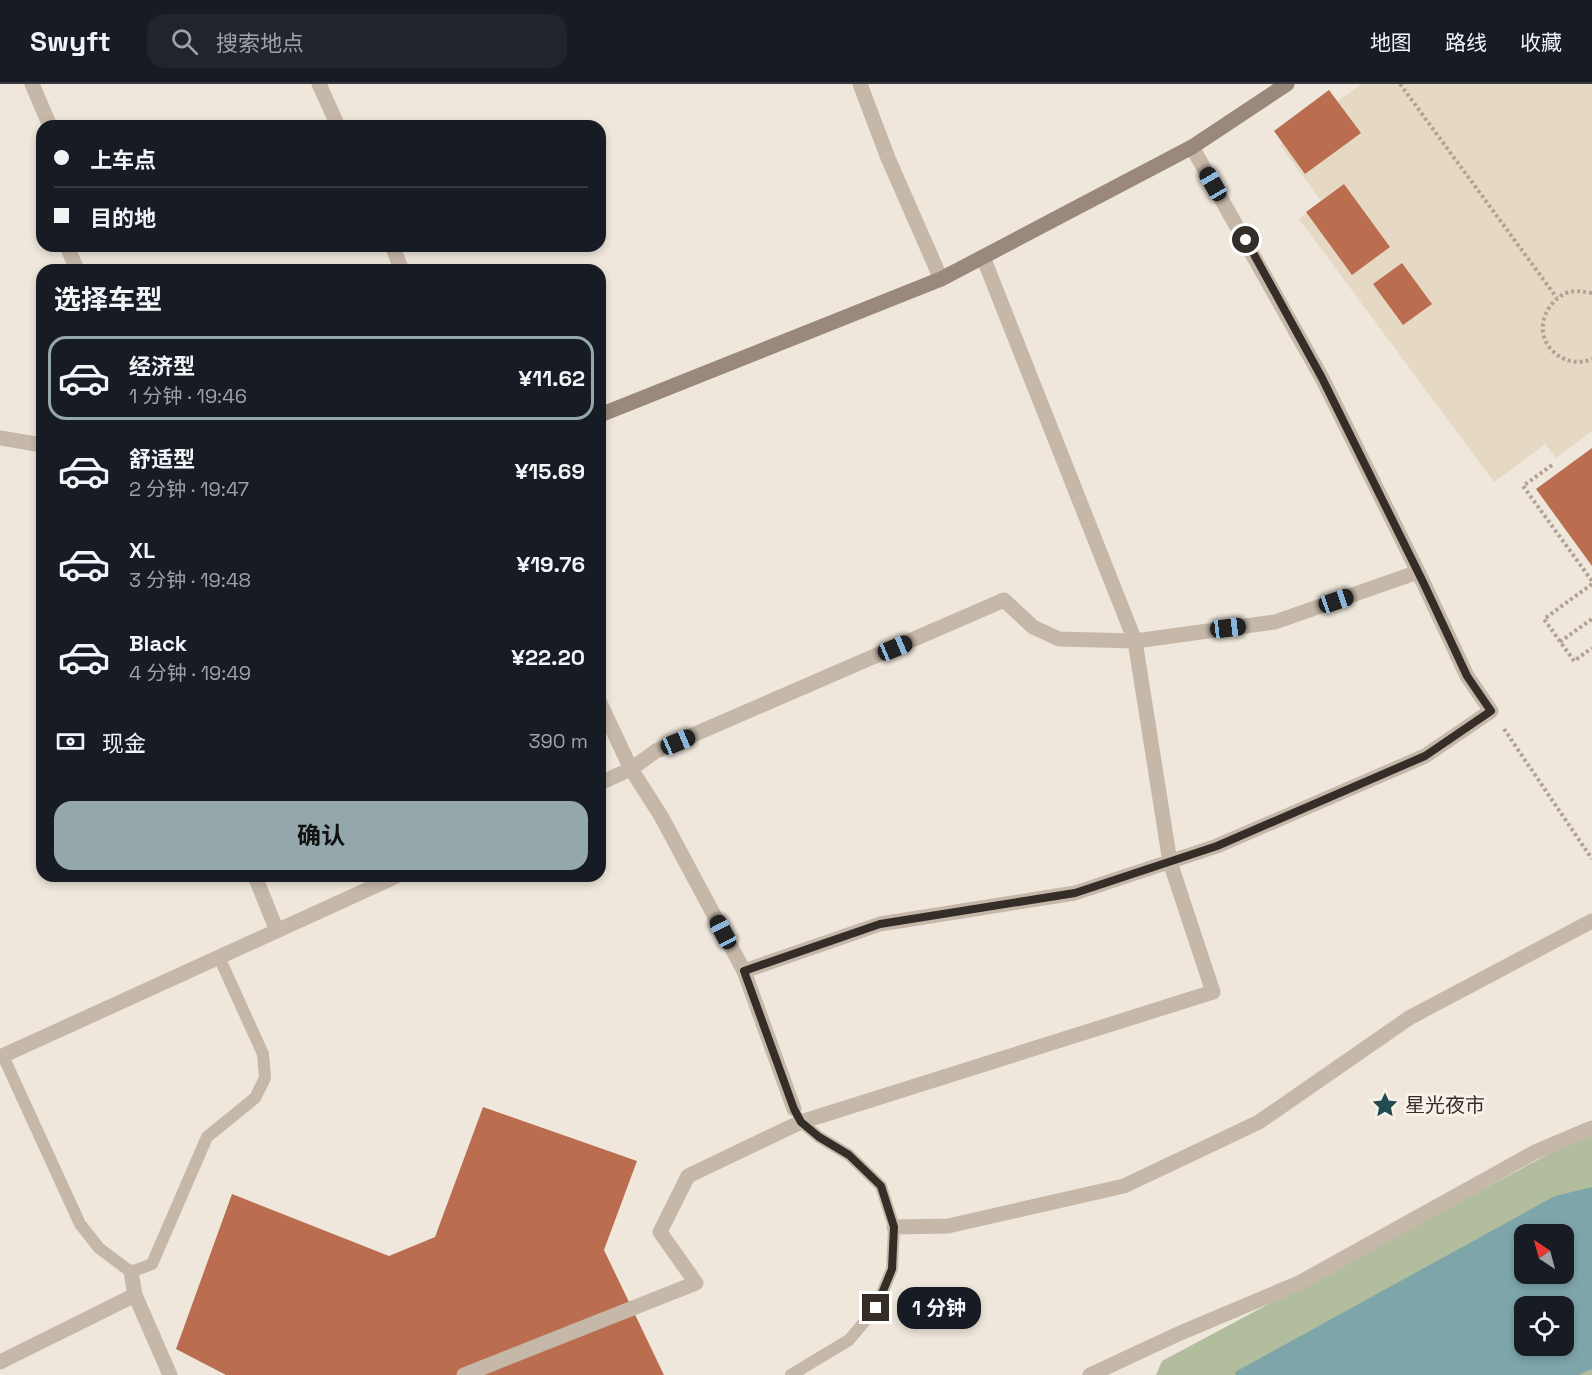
<!DOCTYPE html>
<html lang="zh">
<head>
<meta charset="utf-8">
<style>
	body { margin:0; font-family:"Space Grotesk","Noto Sans SC",sans-serif; background:#20242c; color:#f1f3f6; height:100vh; display:flex; flex-direction:column; font-size:22px; white-space:nowrap }
	* { box-sizing:border-box; margin:0 }
	p { font-size:20px; color:#9ea1a6 }
	.icon { flex:none; width:33px; height:33px; fill:none; stroke:currentColor; stroke-width:2; stroke-linecap:round; stroke-linejoin:round }
	.map { position:relative; flex:1; overflow:hidden }
	.panel { position:absolute; left:36px; top:180px; width:570px; height:618px; display:flex; flex-direction:column; background:#171b24; border-radius:18px; box-shadow:0 3px 9px #0003 }
	.panel>* { flex:none }
	.top-card { position:absolute; left:36px; top:36px; width:570px; height:132px; border-radius:18px; box-shadow:0 3px 9px #0003; display:grid; align-content:center; height:132px; padding:0 18px; background:#171b24 }
	.needle { width:39px; rotate:324deg }
	.controls { position:absolute; left:1514px; top:1140px; display:grid; gap:12px }
	.controls a { display:grid; place-items:center; width:60px; height:60px; border-radius:12px; background:#171b24; box-shadow:0 3px 9px #0003; font-size:30px }
	.end { position:absolute; width:27px; height:27px; margin:-14px; border:8px solid #342d28; background:#fff; box-shadow:0 0 0 3px #fff }
	.from { border-radius:50% }
	.bubble { position:absolute; height:42px; border-radius:18px; background:#171b24; box-shadow:0 3px 9px #0003; font-size:20px; font-weight:700; line-height:42px; text-align:center }
	.car { position:absolute; width:18px; height:36px; margin:-18px -9px; border-radius:8px; box-shadow:0 0 4px 2px #0007; background:linear-gradient(#222 24%,#8ab4d8 0 40%,#222 0 76%,#8ab4d8 0 86%,#222 0) }
	.top-card b { display:flex; align-items:center; gap:21px; height:57px; font-size:22px }
	.top-card b+b { border-top:2px solid #363941 }
	.top-card i { width:15px; height:15px; background:#f1f3f6 }
	ul { padding:0; list-style:none }
	li { display:flex; align-items:center; gap:18px; height:84px; margin:0 12px 9px; padding:0 6px; border:3px solid transparent; border-radius:18px }
	li div { flex:1 }
	li b { display:block; font-size:22px }
	li em { font-style:normal; font-weight:700 }
	li.on { border-color:#94a8ac }
	li>.icon { width:54px; height:54px; stroke-width:1.5 }
	h2 { padding:0 18px; font-size:27px; line-height:72px }
	.pay { display:flex; align-items:center; gap:15px; height:66px; padding:0 18px; font-size:22px }
	.pay p { margin-inline-start:auto }
	.cta { display:flex; gap:12px; margin-top:auto; padding:12px 18px }
	.cta a { flex:1; height:69px; border-radius:18px; background:#94a8ac; color:#111; font-size:24px; font-weight:700; line-height:69px; text-align:center }
	header { display:flex; align-items:center; gap:36px; box-sizing:border-box; height:84px; padding:0 30px; background:#171b24; border-bottom:2px solid #363941 }
	header strong { font-size:28px }
	nav { display:flex; gap:33px; margin-inline-start:auto; font-size:21px }
	.search { width:420px; height:54px; background:#20242c; display:flex; align-items:center; gap:15px; box-sizing:border-box; padding:0 21px; border-radius:18px; color:#9ea1a6; font-size:22px }
	.map>svg:first-child { display:block }
</style>
</head>
<body>
<header>
<strong>Swyft</strong>
<div class="search"><svg class="icon" aria-label="search" viewBox="0 0 24 24"><circle cx="10" cy="10" r="6"/><path d="M15 15l6 6"/></svg>搜索地点</div>
<nav><a>地图</a><a>路线</a><a>收藏</a></nav>
</header>
<div class="map">
<svg width="1592" height="1291" viewBox="0 0 1592 1291">
	<rect width="100%" height="100%" fill="#efe7dc"/>
	<path fill="#b1bd9d" fill-rule="evenodd" d="M 1592,1047 L 1592,1291 L 1156,1291 L 1162,1277 ZM 1524,1150 L 1563,1150 L 1563,1190 L 1524,1190 ZM 1524,1222 L 1563,1222 L 1563,1262 L 1524,1262 Z"/>
	<path fill="#e6d9c4" d="M 1361,0 L 1592,0 L 1592,347 L 1556,374 L 1545,360 L 1494,398 L 1299,135 L 1321,117 L 1280,61 Z"/>
	<path fill="#7ea6aa" fill-rule="evenodd" d="M 1592,1103 L 1592,1285 L 1579,1291 L 1236,1291 L 1235,1288 L 1555,1112 ZM 1524,1150 L 1563,1150 L 1563,1190 L 1524,1190 ZM 1524,1222 L 1563,1222 L 1563,1262 L 1524,1262 Z"/>
	<path fill="#bb6e4f" d="M 1329,6 L 1361,49 L 1305,90 L 1274,47 Z
		M 1344,100 L 1390,163 L 1352,191 L 1306,128 Z
		M 1402,179 L 1432,220 L 1403,241 L 1373,200 Z
		M 1592,364 L 1592,482 L 1536,405 Z
		M 483,1023 L 637,1077 L 604,1166 L 664,1291 L 226,1291 L 176,1265 L 232,1110 L 389,1172 L 435,1153 Z"/>
	<g fill="none" stroke-linecap="round" stroke-linejoin="round">
		<path stroke="#b2a293" stroke-width="4" stroke-dasharray="3 3" stroke-linecap="butt" d="M 1400,0 L 1557,214
			M 1592,209 C 1584,208 1577,206 1569,208 C 1553,213 1541,231 1543,248 C 1546,270 1571,284 1592,275
			M 1552,381 L 1523,402 L 1592,497
			M 1592,500 L 1544,535 L 1574,577 L 1592,564
			M 1560,558 L 1592,535
			M 1504,645 L 1592,775"/>
		<path stroke="#c6b8a9" stroke-width="12" d="M 3,972 L 80,1140 L 99,1164 L 131,1188 L 152,1180 L 207,1053 L 255,1014 L 265,994 L 263,970 L 219,873
			M 791,1291 L 849,1256 L 876,1224 L 892,1185 L 894,1143 L 881,1102 L 849,1071 L 819,1053 L 801,1038 L 799,1034"/>
		<path stroke="#c6b8a9" stroke-width="15" d="M 32,0 L 50,42
			M 319,0 L 338,42
			M 860,0 L 888,74 L 941,195
			M 67,162 L 77,186
			M 392,162 L 402,186
			M 0,354 L 42,361
			M 600,619 L 631,685 L 661,732 L 744,887 L 794,1025
			M 600,699 L 631,685 L 656,667 L 1004,516 L 1033,543 L 1059,555 L 1135,557 L 1275,538 L 1418,488
			M 255,792 L 277,847
			M 744,887 L 880,840 L 1075,809 L 1217,762 L 1425,672 L 1491,627 L 1467,592 L 1423,498 L 1322,294 L 1192,63
			M 0,973 L 397,792
			M 894,1143 L 948,1142 L 1124,1102 L 1259,1038 L 1409,934 L 1592,837
			M 131,1188 L 135,1211 L 170,1291
			M 0,1278 L 135,1211
			M 464,1291 L 696,1199 L 660,1148 L 688,1092 L 801,1038 L 1213,908 L 1170,778 L 1135,557 L 983,173
			M 1090,1291 L 1178,1250 L 1299,1199 L 1535,1068 L 1592,1044"/>
		<path stroke="#9a887b" stroke-width="15" d="M 600,331 L 941,195 L 1192,63 L 1287,0"/>
	</g>
	<g fill="none" stroke-linecap="round" stroke-linejoin="round">
		<path stroke="#342d28" stroke-width="8" d="M 876,1224 L 892,1185 L 894,1143 L 881,1102 L 849,1071 L 819,1053 L 801,1038 L 794,1025 L 744,887 L 880,840 L 1075,809 L 1217,762 L 1425,672 L 1491,627 L 1467,592 L 1423,498 L 1322,294 L 1246,156"/>
	</g>
	<defs>
		<g id="sight-bare" transform="scale(2.07)"><path d="M0-6L1.8-2.2L6-1.7L2.9 1.2L3.7 5.4L0 3.3L-3.7 5.4L-2.9 1.2L-6-1.7L-1.8-2.2Z" fill="#224c52" stroke="#f8f1e8" stroke-width="2.5" paint-order="stroke"/></g>
	</defs>
	<g fill-rule="evenodd">
		<use href="#sight-bare" x="1385" y="1021"/>
	</g>
	<g text-anchor="middle" dominant-baseline="central" stroke-width="6" stroke-linejoin="round" paint-order="stroke">
		<g font-size="20" fill="#342d28" stroke="#f8f1e8" text-anchor="start">
			<text x="1405" y="1021">星光夜市</text>
		</g>
	</g>
</svg>
<div class="controls">
<a><svg class="needle" viewBox="-14 -14 28 28"><path d="M0-13l5 13h-10z" fill="#e53935"/><path d="M0 13l5-13h-10z" fill="#9ea1a6"/></svg></a>
<a><svg class="icon" aria-label="locate" viewBox="0 0 24 24"><circle cx="12" cy="12" r="6"/><path d="M12 2v4M12 18v4M2 12h4M18 12h4"/></svg></a>
</div>
<i class="end from" style="left:1246px;top:156px"></i>
<i class="end" style="left:876px;top:1224px"></i>
<div class="bubble" style="left:897px;top:1203px;width:84px">1 分钟</div>
<i class="car" style="left:1213px;top:100px;rotate:330deg"></i>
<i class="car" style="left:1336px;top:517px;rotate:71deg"></i>
<i class="car" style="left:1228px;top:544px;rotate:83deg"></i>
<i class="car" style="left:895px;top:564px;rotate:67deg"></i>
<i class="car" style="left:678px;top:658px;rotate:67deg"></i>
<i class="car" style="left:723px;top:848px;rotate:332deg"></i>
<div class="top-card">
<b><i class="from"></i>上车点</b>
<b><i></i>目的地</b>
</div>
<section class="panel">
<h2>选择车型</h2>
<ul>
<li class="on"><svg class="icon" aria-label="car" viewBox="0 0 24 24"><path d="M5 17H2v-5l4-1 3-4h7l3 4 3 1v5h-3M9 17h6M6 11h13"/><circle cx="7" cy="17" r="2"/><circle cx="17" cy="17" r="2"/></svg><div><b>经济型</b><p>1 分钟 · 19:46</p></div><em>¥11.62</em></li>
<li><svg class="icon" aria-label="car" viewBox="0 0 24 24"><path d="M5 17H2v-5l4-1 3-4h7l3 4 3 1v5h-3M9 17h6M6 11h13"/><circle cx="7" cy="17" r="2"/><circle cx="17" cy="17" r="2"/></svg><div><b>舒适型</b><p>2 分钟 · 19:47</p></div><em>¥15.69</em></li>
<li><svg class="icon" aria-label="car" viewBox="0 0 24 24"><path d="M5 17H2v-5l4-1 3-4h7l3 4 3 1v5h-3M9 17h6M6 11h13"/><circle cx="7" cy="17" r="2"/><circle cx="17" cy="17" r="2"/></svg><div><b>XL</b><p>3 分钟 · 19:48</p></div><em>¥19.76</em></li>
<li><svg class="icon" aria-label="car" viewBox="0 0 24 24"><path d="M5 17H2v-5l4-1 3-4h7l3 4 3 1v5h-3M9 17h6M6 11h13"/><circle cx="7" cy="17" r="2"/><circle cx="17" cy="17" r="2"/></svg><div><b>Black</b><p>4 分钟 · 19:49</p></div><em>¥22.20</em></li>
</ul>
<div class="pay"><svg class="icon" aria-label="cash" viewBox="0 0 24 24"><path d="M3 7h18v10H3z"/><circle cx="12" cy="12" r="2"/></svg>现金<p>390 m</p></div>
<div class="cta"><a>确认</a></div>
</section>
</div>
</body>
</html>
